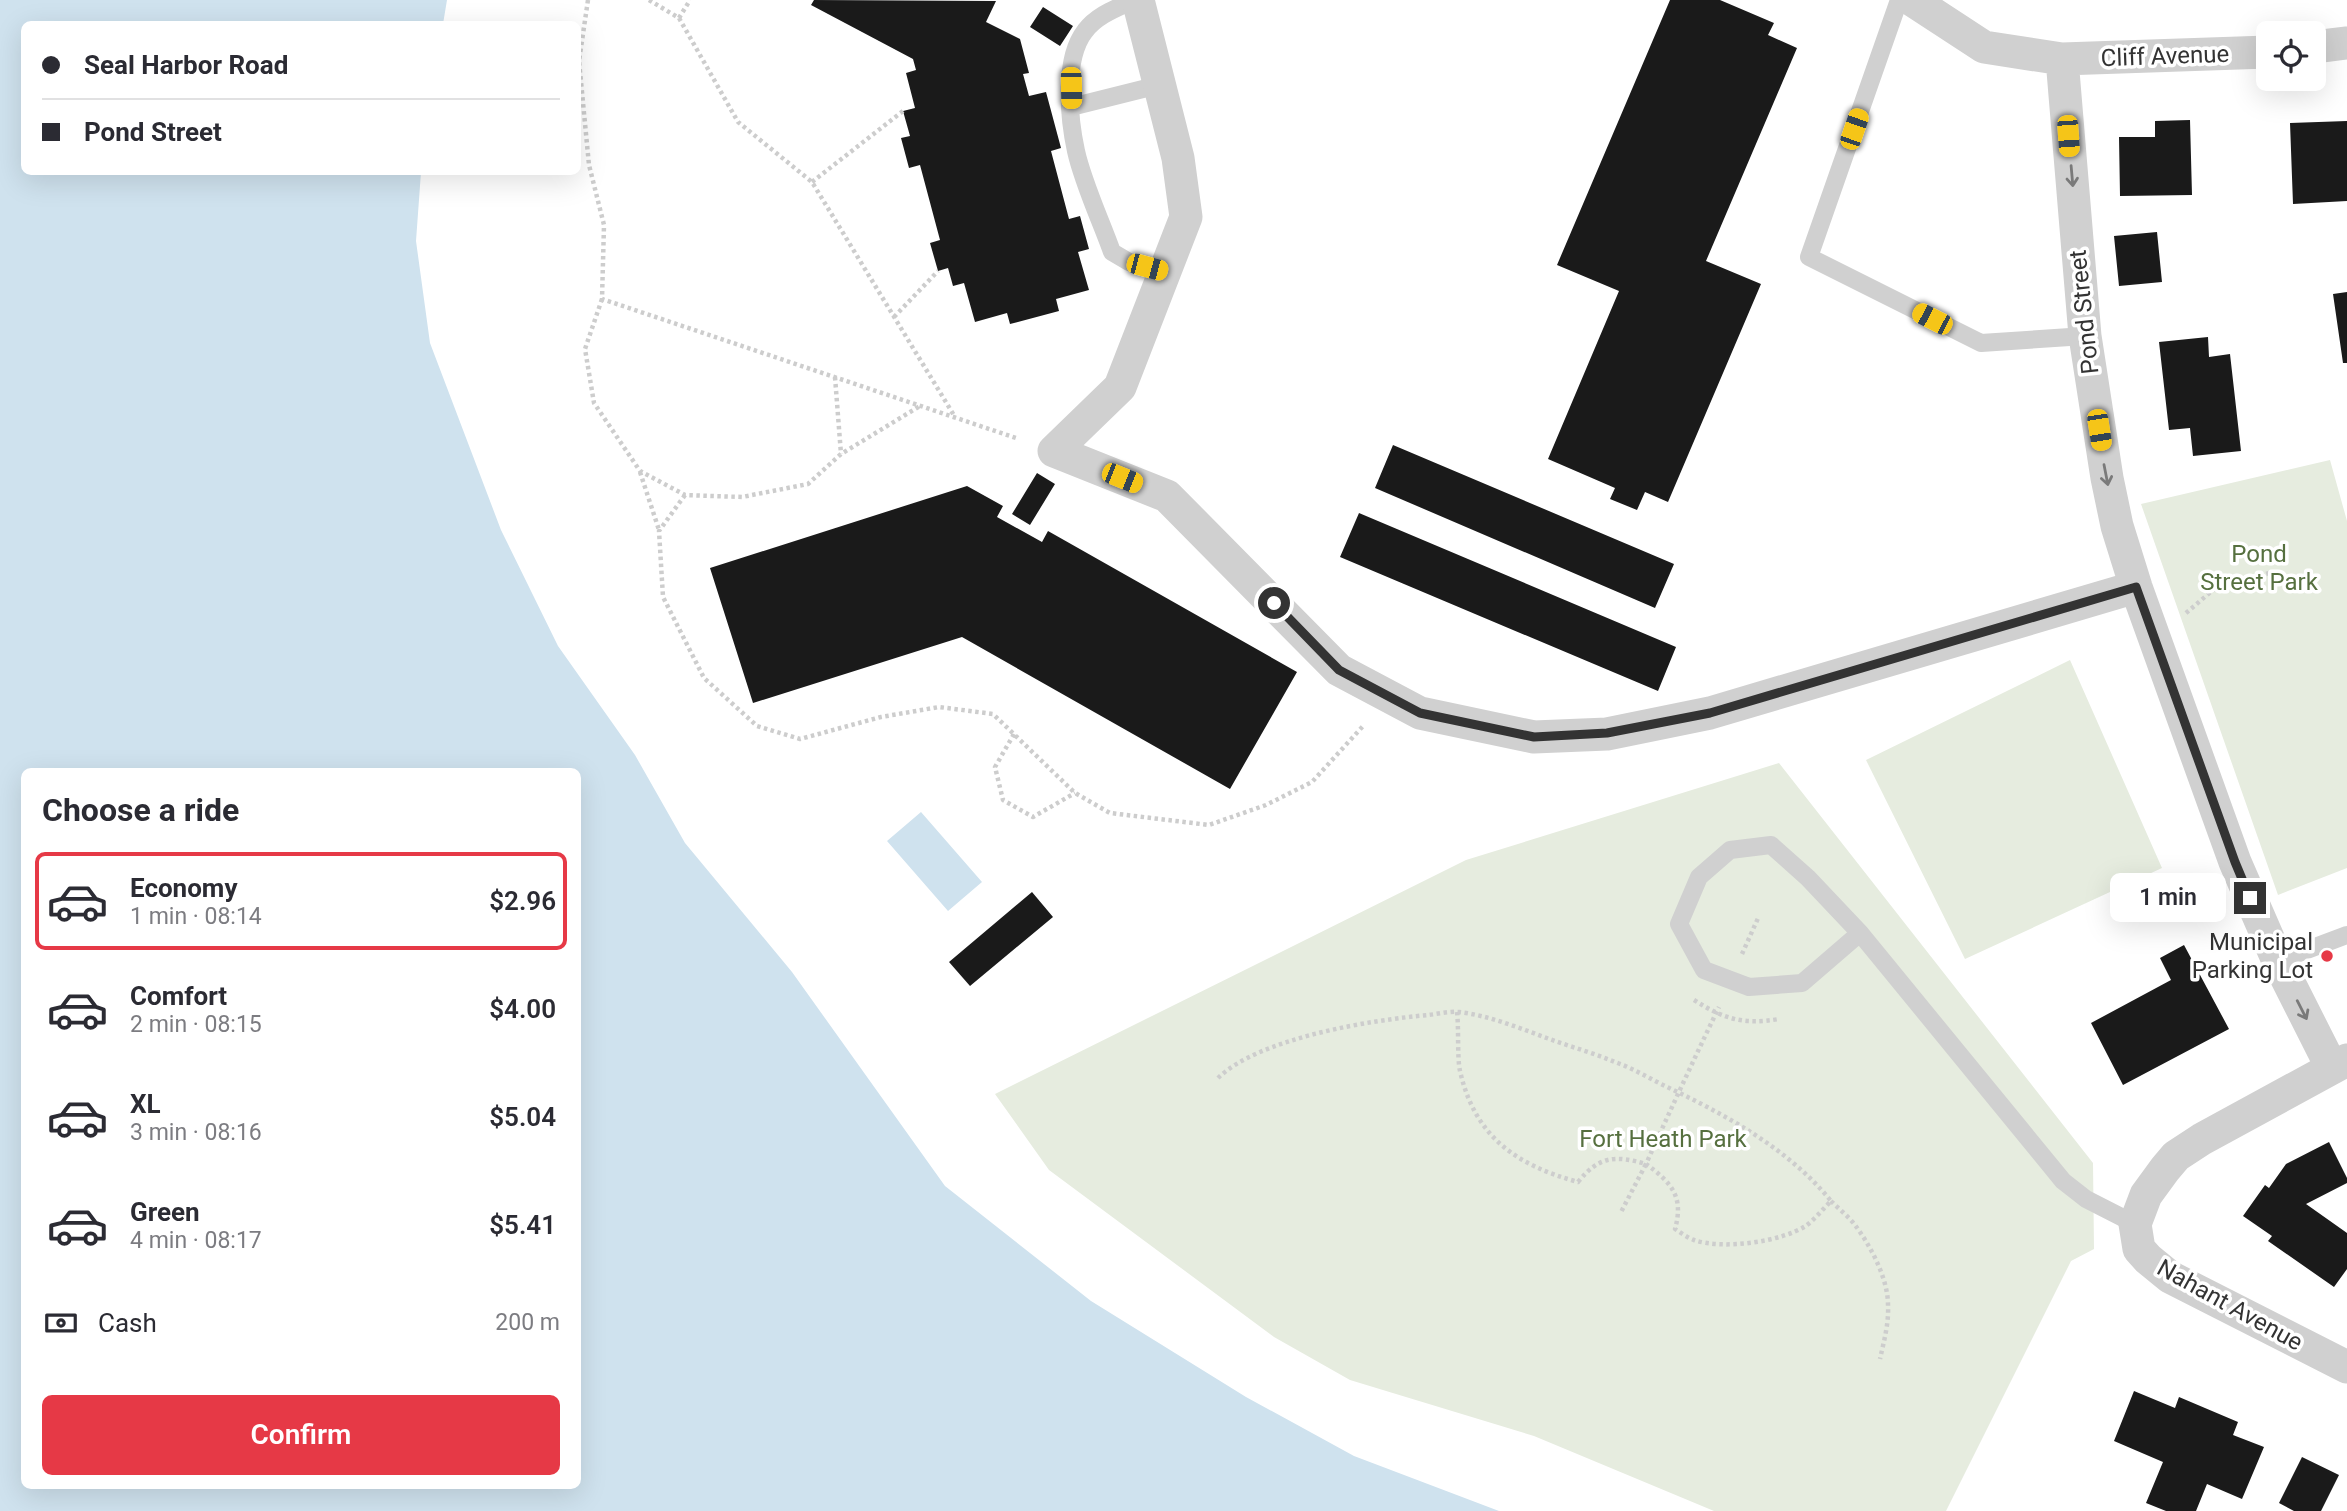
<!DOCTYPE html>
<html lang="en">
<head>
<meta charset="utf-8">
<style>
	body { margin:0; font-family:Roboto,sans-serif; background:#f2f2f3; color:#2b2b33; height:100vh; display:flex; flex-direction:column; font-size:26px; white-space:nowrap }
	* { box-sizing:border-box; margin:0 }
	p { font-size:23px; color:#7c7c81 }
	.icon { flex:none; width:38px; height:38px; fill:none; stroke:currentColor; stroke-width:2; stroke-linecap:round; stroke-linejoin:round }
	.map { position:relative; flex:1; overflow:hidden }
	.panel { position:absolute; left:21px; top:768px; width:560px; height:721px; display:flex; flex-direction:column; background:#fff; border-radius:10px; box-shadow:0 7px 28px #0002 }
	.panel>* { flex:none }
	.banner { position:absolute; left:21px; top:21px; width:560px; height:154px; border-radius:10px; box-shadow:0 7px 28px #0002; display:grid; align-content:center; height:154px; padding:0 21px; background:#fff }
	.tools { position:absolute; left:2256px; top:21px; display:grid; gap:14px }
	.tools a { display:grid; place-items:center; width:70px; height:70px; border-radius:10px; background:#fff; box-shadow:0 7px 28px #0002; font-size:35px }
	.end { position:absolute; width:32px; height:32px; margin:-16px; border:9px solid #333; background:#fff; box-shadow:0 0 0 4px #fff }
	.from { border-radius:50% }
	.bubble { position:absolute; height:49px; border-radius:10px; background:#fff; box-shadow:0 7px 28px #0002; font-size:23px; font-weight:600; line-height:49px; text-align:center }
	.car { position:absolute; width:21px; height:42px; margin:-21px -10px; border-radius:9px; box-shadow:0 0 5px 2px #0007; background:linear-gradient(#f5c518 24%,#345 0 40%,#f5c518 0 76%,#345 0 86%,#f5c518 0) }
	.banner b { display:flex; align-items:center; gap:24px; height:66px; font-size:26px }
	.banner b+b { border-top:2px solid #e1e1e2 }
	.banner i { width:18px; height:18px; background:#2b2b33 }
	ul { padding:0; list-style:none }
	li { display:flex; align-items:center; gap:21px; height:98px; margin:0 14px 10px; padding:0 7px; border:4px solid transparent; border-radius:10px }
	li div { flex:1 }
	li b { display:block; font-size:26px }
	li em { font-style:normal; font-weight:600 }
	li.selected { border-color:#e63946 }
	li>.icon { width:63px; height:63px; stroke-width:1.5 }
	h2 { padding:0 21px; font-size:32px; line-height:84px }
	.pay { display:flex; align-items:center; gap:18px; height:77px; padding:0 21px; font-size:26px }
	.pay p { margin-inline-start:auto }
	.cta { display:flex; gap:14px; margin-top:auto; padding:14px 21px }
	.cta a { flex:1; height:80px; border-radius:10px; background:#e63946; color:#fff; font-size:28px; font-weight:600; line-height:80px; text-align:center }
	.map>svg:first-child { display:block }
</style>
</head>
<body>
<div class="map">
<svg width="2347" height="1511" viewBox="0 0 2347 1511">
	<rect width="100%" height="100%" fill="#fff"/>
	<path fill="#e6ecdf" d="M 2330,460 L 2347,521 L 2347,868 L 2278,895 L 2141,504 Z
		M 2070,660 L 2162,868 L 1965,959 L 1866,760 Z
		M 1779,763 L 2093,1163 L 2094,1249 L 2071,1261 L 1946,1511 L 1714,1511 L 1534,1436 L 1350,1380 L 1274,1337 L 1049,1170 L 995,1094 L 1466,860 Z"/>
	<path fill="#cfe2ee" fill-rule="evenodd" d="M 0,0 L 447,0 L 443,24 L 24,24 L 24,172 L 421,172 L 416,241 L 430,343 L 501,530 L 558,646 L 635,755 L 685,843 L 792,972 L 945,1186 L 1091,1301 L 1246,1397 L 1354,1456 L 1499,1511 L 0,1511 ZM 24,772 L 578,772 L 578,1486 L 24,1486 Z
		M 921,812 L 982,882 L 948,911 L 887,841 Z"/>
	<path fill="#1a1a1a" d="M 814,0 L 996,1 L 986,22 L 1020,39 L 1029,73 L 1023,74 L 1029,96 L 1046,92 L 1061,148 L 1051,151 L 1069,219 L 1080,216 L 1089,249 L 1078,252 L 1089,290 L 1056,299 L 1059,311 L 1010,324 L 1007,313 L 975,322 L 964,283 L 953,286 L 948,268 L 938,271 L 930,243 L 940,240 L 920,165 L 909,168 L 901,138 L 910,136 L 903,111 L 915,108 L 906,73 L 916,70 L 913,59 L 811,5 Z
		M 1670,0 L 1720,0 L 1774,23 L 1768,35 L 1797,48 L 1706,261 L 1761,284 L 1668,502 L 1645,492 L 1637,510 L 1610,499 L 1615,488 L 1548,459 L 1619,291 L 1557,265 Z
		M 1043,7 L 1073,26 L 1060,46 L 1030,27 Z
		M 2190,120 L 2192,195 L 2120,196 L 2119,137 L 2155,137 L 2155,121 Z
		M 2347,121 L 2347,201 L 2293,204 L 2290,123 Z
		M 2157,232 L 2162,282 L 2119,286 L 2114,236 Z
		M 2347,292 L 2347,363 L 2343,363 L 2333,294 Z
		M 2208,337 L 2209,357 L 2230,354 L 2241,451 L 2193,456 L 2190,428 L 2169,430 L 2159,342 Z
		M 1393,445 L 1674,564 L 1655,608 L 1375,488 Z
		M 1037,473 L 1055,484 L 1030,525 L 1012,514 Z
		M 967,486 L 1003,506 L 997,517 L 1042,542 L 1048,531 L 1297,672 L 1230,789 L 962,637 L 753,703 L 710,568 Z
		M 1359,513 L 1676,647 L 1658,691 L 1340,557 Z
		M 1032,892 L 1053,917 L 970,986 L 949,962 Z
		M 2184,945 L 2229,1029 L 2123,1085 L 2091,1023 L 2171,980 L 2160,958 Z
		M 2329,1142 L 2347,1178 L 2347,1183 L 2306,1204 L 2347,1233 L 2347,1269 L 2334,1287 L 2268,1241 L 2272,1236 L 2243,1216 L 2265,1185 L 2269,1188 L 2286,1164 Z
		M 2134,1391 L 2175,1408 L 2179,1397 L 2238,1422 L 2233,1435 L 2264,1447 L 2242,1499 L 2207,1484 L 2196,1511 L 2166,1511 L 2146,1503 L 2163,1462 L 2114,1441 Z
		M 2302,1457 L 2339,1475 L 2321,1511 L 2294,1511 L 2279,1503 Z"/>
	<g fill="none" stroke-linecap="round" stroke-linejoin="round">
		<path stroke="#cdcdcd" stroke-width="4.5" stroke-dasharray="3.5 3.5" stroke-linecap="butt" d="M 588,0 L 579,61 L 589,165 L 604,225 L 602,299 L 1019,439
			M 649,0 L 679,18 L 738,122 L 812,182 L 955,417
			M 679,18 L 690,0
			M 812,182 L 903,111
			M 602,299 L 585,349 L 594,403 L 640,471 L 685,495 L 742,497 L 808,484 L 841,454 L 920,406
			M 894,317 L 938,271
			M 835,377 L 841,454
			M 640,472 L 659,530
			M 685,495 L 659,531 L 663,597 L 704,678 L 757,726 L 800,739 L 881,717 L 939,707 L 993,714 L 1075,793 L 1110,813 L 1209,825 L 1266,805 L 1312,782 L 1364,725
			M 2186,613 L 2213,590 L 2269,573
			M 1014,734 L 995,767 L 1003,800 L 1033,817 L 1075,793
			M 1742,954 L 1759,916
			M 1694,1000 C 1724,1019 1743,1025 1779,1019
			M 1457,1012 C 1459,1029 1457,1057 1460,1071 C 1475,1137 1516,1165 1578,1182 C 1599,1156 1615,1155 1646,1164 L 1620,1214
			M 1218,1078 C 1259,1038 1371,1020 1428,1015 C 1438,1014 1449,1011 1459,1012 C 1492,1016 1524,1030 1555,1041 C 1575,1048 1596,1054 1615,1062 C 1632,1068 1647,1077 1663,1085 C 1724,1114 1788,1148 1831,1201 C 1823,1209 1816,1218 1807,1225 C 1782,1242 1723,1250 1694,1240 C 1688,1238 1681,1233 1675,1229 C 1684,1197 1672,1183 1646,1164 C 1670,1111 1694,1059 1719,1007
			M 1831,1201 C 1839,1209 1848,1216 1855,1225 C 1870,1245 1888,1278 1888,1305 C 1889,1323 1884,1341 1880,1359"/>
		<path stroke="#d0d0d0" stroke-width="18" d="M 1134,0 C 1117,8 1097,15 1085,31 C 1063,59 1069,119 1076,151 C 1083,183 1101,221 1112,252 L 1129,262 L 1165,271
			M 1899,0 L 1809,257 L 1981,343 L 2085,336
			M 1071,107 L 1159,85
			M 1860,933 L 1802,983 L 1749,987 L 1704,970 L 1679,924 L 1699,877 L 1730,850 L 1771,845 L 1808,878 L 1860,933 L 2063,1181 L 2086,1199 L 2135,1224
			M 2278,961 L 2347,935"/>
		<path stroke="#d0d0d0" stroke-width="33" d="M 1138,0 L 1178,158 L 1186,217 L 1120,387 L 1054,451 L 1167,496 L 1339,670 L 1420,713 L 1534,737 L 1607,734 L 1710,713 L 2136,587
			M 1912,0 L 1984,47 L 2062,59 L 2268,52
			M 2314,47 L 2347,43
			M 2062,59 L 2085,336 L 2107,478 L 2117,526 L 2136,587 L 2235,862 L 2278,961 L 2332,1068
			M 2347,1060 L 2202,1139 L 2176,1156 L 2165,1169 L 2146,1195 L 2135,1224 L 2139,1249 L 2148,1259 L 2170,1277 L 2347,1367"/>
	</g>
	<defs><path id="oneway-shaft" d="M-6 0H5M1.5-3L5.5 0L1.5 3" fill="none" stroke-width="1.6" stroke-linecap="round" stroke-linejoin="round" transform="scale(1.75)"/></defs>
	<g stroke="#7a7a7a">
		<use href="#oneway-shaft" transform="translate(2072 176) rotate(85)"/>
		<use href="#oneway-shaft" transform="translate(2106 475) rotate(79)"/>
		<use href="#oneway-shaft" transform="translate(2302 1010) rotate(63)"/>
	</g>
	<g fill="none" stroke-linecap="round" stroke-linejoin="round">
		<path stroke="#333" stroke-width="9" d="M 1274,603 L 1339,670 L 1420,713 L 1534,737 L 1607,733 L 1710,713 L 2136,587 L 2235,862 L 2250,898"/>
	</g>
	<circle fill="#e63946" stroke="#fff" stroke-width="2.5" cx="2327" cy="956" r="7"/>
	<g text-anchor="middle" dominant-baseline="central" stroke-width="7" stroke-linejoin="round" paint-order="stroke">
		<g font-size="24" fill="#333" stroke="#fff">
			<text transform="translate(2165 56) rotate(-2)">Cliff Avenue</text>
			<text transform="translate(2084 312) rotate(-96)">Pond Street</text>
			<text transform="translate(2230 1305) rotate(29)">Nahant Avenue</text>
		</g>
		<g font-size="24" fill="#56703f" stroke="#fff">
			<text x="2259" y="554">Pond<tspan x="2259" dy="28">Street Park</tspan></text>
			<text x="1663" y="1139">Fort Heath Park</text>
		</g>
		<g font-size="24" fill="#333" stroke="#fff" text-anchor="end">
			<text x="2313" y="942">Municipal<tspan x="2313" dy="28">Parking Lot</tspan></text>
		</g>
	</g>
</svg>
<div class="tools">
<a><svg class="icon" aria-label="locate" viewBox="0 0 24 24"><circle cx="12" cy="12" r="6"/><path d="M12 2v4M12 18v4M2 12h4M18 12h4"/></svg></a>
</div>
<i class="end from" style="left:1274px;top:603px"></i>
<i class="end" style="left:2250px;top:898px"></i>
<div class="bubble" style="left:2110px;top:873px;width:116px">1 min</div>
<i class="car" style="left:1071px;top:88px;rotate:179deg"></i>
<i class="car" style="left:1854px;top:129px;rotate:19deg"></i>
<i class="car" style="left:2068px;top:136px;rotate:176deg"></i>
<i class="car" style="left:1147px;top:267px;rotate:105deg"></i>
<i class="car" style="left:1932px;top:319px;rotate:297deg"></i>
<i class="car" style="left:2099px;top:430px;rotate:171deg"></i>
<i class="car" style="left:1122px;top:478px;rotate:112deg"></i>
<div class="banner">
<b><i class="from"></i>Seal Harbor Road</b>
<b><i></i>Pond Street</b>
</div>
<section class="panel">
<h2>Choose a ride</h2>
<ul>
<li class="selected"><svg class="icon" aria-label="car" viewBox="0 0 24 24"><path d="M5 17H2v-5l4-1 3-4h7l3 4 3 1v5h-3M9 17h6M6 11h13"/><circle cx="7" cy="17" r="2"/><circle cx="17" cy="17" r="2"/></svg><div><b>Economy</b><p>1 min · 08:14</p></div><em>$2.96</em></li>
<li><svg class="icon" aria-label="car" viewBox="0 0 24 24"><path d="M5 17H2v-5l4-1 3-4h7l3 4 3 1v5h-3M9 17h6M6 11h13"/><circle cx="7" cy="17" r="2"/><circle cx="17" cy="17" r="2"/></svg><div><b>Comfort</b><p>2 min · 08:15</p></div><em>$4.00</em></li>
<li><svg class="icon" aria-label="car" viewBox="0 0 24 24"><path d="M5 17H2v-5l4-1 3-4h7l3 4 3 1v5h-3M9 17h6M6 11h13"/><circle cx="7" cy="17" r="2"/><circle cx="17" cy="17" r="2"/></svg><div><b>XL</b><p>3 min · 08:16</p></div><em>$5.04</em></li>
<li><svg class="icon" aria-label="car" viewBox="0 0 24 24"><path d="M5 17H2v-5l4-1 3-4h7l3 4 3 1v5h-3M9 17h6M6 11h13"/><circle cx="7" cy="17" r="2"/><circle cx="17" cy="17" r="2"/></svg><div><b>Green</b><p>4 min · 08:17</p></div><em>$5.41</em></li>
</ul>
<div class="pay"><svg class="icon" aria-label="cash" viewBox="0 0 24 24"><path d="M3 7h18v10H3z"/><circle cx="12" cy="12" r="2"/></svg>Cash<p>200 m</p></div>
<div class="cta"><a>Confirm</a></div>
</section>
</div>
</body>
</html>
